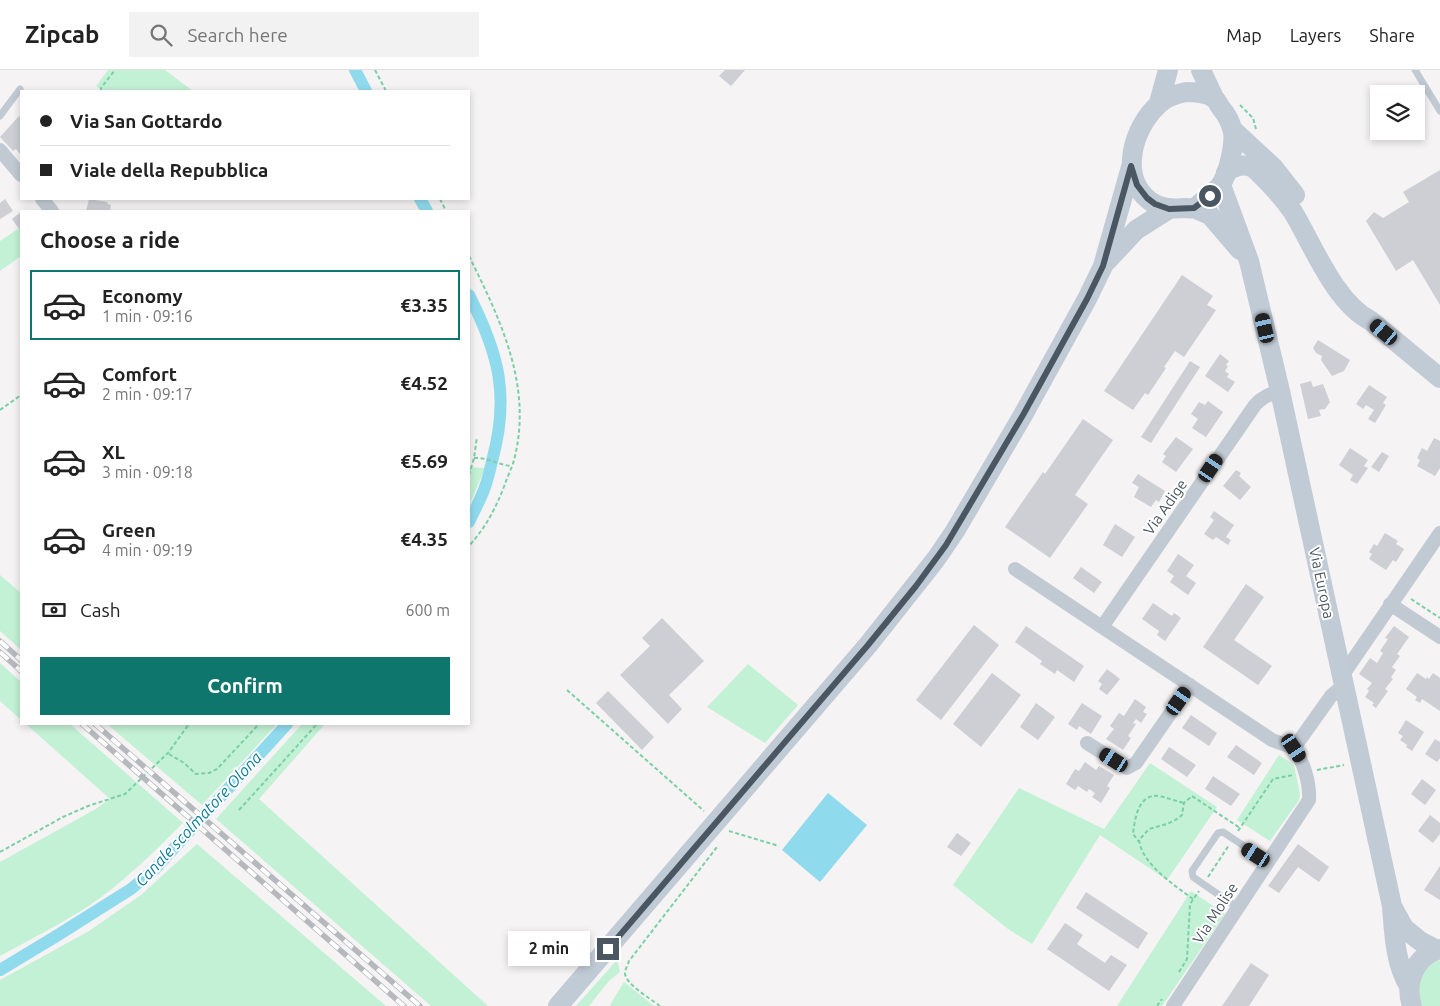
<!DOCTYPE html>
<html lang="en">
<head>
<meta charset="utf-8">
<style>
	body { margin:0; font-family:Ubuntu,sans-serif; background:#f2f2f2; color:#222; height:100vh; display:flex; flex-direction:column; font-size:19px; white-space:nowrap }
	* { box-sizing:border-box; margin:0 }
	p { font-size:16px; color:#767676 }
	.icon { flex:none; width:28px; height:28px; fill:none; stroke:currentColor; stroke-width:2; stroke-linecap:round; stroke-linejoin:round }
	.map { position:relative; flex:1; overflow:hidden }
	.panel { position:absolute; left:20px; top:140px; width:450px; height:515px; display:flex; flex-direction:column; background:#fff; border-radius:0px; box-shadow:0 2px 8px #0003 }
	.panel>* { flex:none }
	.top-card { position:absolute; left:20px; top:20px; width:450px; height:110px; border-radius:0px; box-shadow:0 2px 8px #0003; display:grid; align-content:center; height:110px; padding:0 20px; background:#fff }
	.controls { position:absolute; left:1370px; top:15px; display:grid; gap:10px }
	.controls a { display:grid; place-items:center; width:55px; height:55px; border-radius:0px; background:#fff; box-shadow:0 2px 8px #0003; font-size:25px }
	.end { position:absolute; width:22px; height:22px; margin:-11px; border:6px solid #4a5661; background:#fff; box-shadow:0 0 0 2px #fff }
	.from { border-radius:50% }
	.bubble { position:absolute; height:35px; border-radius:0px; background:#fff; box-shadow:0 2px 8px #0003; font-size:16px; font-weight:700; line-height:35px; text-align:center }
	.car { position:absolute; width:15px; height:30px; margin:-15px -8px; border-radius:6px; box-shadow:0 0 4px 1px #0007; background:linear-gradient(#222 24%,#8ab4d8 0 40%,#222 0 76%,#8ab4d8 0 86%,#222 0) }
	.top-card b { display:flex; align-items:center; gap:18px; height:48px; font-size:19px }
	.top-card b+b { border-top:1px solid #e0e0e0 }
	.top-card i { width:12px; height:12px; background:#222 }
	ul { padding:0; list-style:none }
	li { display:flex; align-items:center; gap:15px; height:70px; margin:0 10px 8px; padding:0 10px; border:2px solid transparent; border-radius:0px }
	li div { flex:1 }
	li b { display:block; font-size:19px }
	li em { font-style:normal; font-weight:700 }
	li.selected { border-color:#0f766e }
	li>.icon { width:45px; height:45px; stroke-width:1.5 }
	h2 { padding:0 20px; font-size:22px; line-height:60px }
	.pay { display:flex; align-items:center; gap:12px; height:55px; padding:0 20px; font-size:19px }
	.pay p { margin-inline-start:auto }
	.button { display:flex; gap:10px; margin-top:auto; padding:10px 20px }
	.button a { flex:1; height:58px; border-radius:0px; background:#0f766e; color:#fff; font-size:20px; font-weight:700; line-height:58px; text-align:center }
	header { display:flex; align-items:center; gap:30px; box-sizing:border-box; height:70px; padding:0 25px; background:#fff; border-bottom:1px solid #e0e0e0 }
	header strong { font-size:24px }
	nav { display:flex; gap:28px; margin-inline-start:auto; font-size:18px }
	.search { width:350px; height:45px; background:#f2f2f2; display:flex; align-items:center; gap:12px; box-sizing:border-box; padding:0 18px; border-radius:0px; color:#767676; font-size:19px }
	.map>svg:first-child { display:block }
</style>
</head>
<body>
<header>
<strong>Zipcab</strong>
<div class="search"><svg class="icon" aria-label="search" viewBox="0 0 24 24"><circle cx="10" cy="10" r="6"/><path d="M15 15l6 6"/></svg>Search here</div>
<nav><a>Map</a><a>Layers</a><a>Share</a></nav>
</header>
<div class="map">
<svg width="1440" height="936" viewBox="0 0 1440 936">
	<rect width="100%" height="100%" fill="#f5f3f3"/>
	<path fill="#c3f1d5" d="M 108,0 L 165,0 L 193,21 L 103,21 L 96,16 Z
		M 21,157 L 21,186 L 0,201 L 0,171 Z
		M 469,397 L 485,398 L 469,436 Z
		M 0,505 L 21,523 L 21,580 L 0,561 Z
		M 0,593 L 21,612 L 21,650 L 0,631 Z
		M 748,594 L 798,635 L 765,673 L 707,637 Z
		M 26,654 L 70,654 L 183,753 C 153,783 123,813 87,837 C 59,855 29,870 0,886 L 0,792 L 94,740 L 110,729 Z
		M 107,654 L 277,654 L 202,735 Z
		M 302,654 L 325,654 L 259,729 L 488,936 L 431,936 L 216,749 Z
		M 1279,685 L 1294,695 L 1300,724 L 1299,730 L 1270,771 L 1237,750 Z
		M 1150,693 L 1217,737 L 1167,810 L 1100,765 L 1032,874 L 1008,859 L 953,815 L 1019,718 L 1104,759 Z
		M 197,774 L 386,936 L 0,936 L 0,910 L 89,861 L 141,825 Z
		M 1191,821 L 1225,844 L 1162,936 L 1117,936 Z
		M 617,890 L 620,902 L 609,911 L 589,936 L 576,936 Z
		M 1440,890 L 1440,936 L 1422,936 C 1420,930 1418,923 1418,916 C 1418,904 1429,894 1440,890 Z
		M 624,912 L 654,936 L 611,936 L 610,935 Z"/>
	<path fill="#90daee" d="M 828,723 L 867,755 L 820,812 L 782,780 Z"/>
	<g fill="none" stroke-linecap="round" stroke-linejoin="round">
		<path stroke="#90daee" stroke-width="12" d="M 355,0 L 366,21
			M 420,129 L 427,141
			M 469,225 C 499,284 510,326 492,391 C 490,400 488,409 485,417 C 481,429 474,441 469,452
			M 0,900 L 58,865 L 131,819 L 155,799 L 287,654"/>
	</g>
	<path fill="#cdcfd5" d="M 725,0 L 745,0 L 731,16 L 719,6 Z
		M 19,46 L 21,48 L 21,85 L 16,79 L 13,81 L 0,67 Z
		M 1440,100 L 1440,235 L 1413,190 L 1396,201 L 1366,151 L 1374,142 L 1383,148 L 1409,132 L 1403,122 Z
		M 5,129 L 13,141 L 0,149 L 0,133 Z
		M 89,129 L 107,132 L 108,134 L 111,135 L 110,141 L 86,141 Z
		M 21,142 L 21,157 L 19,159 L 12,149 Z
		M 1182,205 L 1213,226 L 1207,235 L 1216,240 L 1184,287 L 1175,281 L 1164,297 L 1166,298 L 1148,325 L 1145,323 L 1133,340 L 1104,321 Z
		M 1318,270 L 1350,290 L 1344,301 L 1332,306 L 1321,290 L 1322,286 L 1316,283 L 1313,278 Z
		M 1220,284 L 1229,291 L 1226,295 L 1228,296 L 1225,301 L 1229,304 L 1227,307 L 1235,312 L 1228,322 L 1205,306 Z
		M 1190,291 L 1200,297 L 1151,373 L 1141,367 Z
		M 1311,311 L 1313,317 L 1323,314 L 1330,332 L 1325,339 L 1319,340 L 1321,346 L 1308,349 L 1300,314 Z
		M 1369,315 L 1387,327 L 1383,333 L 1386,335 L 1375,353 L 1368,349 L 1374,340 L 1366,335 L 1363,339 L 1356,334 Z
		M 1208,331 L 1223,342 L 1206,367 L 1192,358 L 1198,349 L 1191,344 L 1199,332 L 1205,335 Z
		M 1083,349 L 1113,370 L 1075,425 L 1088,434 L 1050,488 L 1005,457 L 1043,402 L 1045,404 Z
		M 1176,367 L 1193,379 L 1176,402 L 1162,392 L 1166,386 L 1163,384 Z
		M 1434,368 L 1440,371 L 1440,398 L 1435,406 L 1417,396 L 1420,390 L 1417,388 L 1422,378 L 1427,381 Z
		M 1350,378 L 1368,390 L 1364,396 L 1368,398 L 1357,414 L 1350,410 L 1353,405 L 1339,395 Z
		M 1382,382 L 1389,386 L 1379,402 L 1371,397 Z
		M 1236,400 L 1241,403 L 1239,406 L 1251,417 L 1240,430 L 1223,416 Z
		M 1138,404 L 1165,421 L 1159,432 L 1156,430 L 1151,437 L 1134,427 L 1139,417 L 1132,413 Z
		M 1214,441 L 1234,455 L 1226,467 L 1231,470 L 1228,475 L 1216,467 L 1213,470 L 1204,464 L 1214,450 L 1210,447 Z
		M 1115,454 L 1135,467 L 1122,487 L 1103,475 Z
		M 1385,463 L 1398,471 L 1396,474 L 1404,479 L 1396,492 L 1393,490 L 1386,500 L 1369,489 L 1372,484 L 1369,482 L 1374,474 L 1377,476 Z
		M 1178,484 L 1194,495 L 1186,506 L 1196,513 L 1188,525 L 1170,512 L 1174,506 L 1167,501 Z
		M 1081,497 L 1102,512 L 1094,523 L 1073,508 Z
		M 1246,514 L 1264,527 L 1234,570 L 1272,596 L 1258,615 L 1203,577 Z
		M 1153,533 L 1172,546 L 1174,543 L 1181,548 L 1165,571 L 1157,565 L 1159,561 L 1142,549 Z
		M 662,548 L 704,591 L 669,625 L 682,639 L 668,654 L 620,605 L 650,576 L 642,568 Z
		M 974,555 L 999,575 L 941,650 L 916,630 Z
		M 1026,556 L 1084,596 L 1074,612 L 1057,600 L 1055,604 L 1040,594 L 1042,591 L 1015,572 Z
		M 1394,556 L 1409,567 L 1397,584 L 1400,586 L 1392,597 L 1396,600 L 1391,607 L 1393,609 L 1385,619 L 1388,621 L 1376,638 L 1372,635 L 1374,633 L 1365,627 L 1369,621 L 1367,619 L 1372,613 L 1359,604 L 1370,588 L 1377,593 L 1383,583 L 1380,581 L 1388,569 L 1385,568 Z
		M 1107,599 L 1120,609 L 1107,625 L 1099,619 L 1102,614 L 1098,611 Z
		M 992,603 L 1021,625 L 981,677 L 953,654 Z
		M 1417,603 L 1426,609 L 1427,607 L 1429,609 L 1433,603 L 1440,608 L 1440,641 L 1422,629 L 1420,633 L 1415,630 L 1417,627 L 1406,619 Z
		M 608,621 L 654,667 L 642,680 L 596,633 Z
		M 1135,629 L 1146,637 L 1143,642 L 1147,644 L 1141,653 L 1136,649 L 1133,653 L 1136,654 L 1128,666 L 1131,668 L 1123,680 L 1106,669 L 1114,659 L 1110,656 L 1119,643 L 1124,646 Z
		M 1036,633 L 1055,647 L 1038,670 L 1020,657 Z
		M 1082,633 L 1102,646 L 1091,664 L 1079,656 L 1077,660 L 1068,654 Z
		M 1191,645 L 1217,663 L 1209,676 L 1182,658 Z
		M 1406,650 L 1424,662 L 1412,681 L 1406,677 L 1407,675 L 1400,670 L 1403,666 L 1398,663 Z
		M 1435,669 L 1440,672 L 1440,688 L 1437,692 L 1425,684 Z
		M 1236,675 L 1262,693 L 1254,705 L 1227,687 Z
		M 1169,677 L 1196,695 L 1187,707 L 1161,689 Z
		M 1085,692 L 1096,700 L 1099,696 L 1114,705 L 1107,716 L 1110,718 L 1101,733 L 1092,727 L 1095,723 L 1089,719 L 1087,722 L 1078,716 L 1075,720 L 1066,714 L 1075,699 L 1079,701 Z
		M 1213,706 L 1240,724 L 1231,736 L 1205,719 Z
		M 1422,709 L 1436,720 L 1425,735 L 1411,724 Z
		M 1430,745 L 1440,753 L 1440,764 L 1433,773 L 1418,761 Z
		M 957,763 L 971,773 L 961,786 L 947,777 Z
		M 1298,774 L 1329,797 L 1319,812 L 1298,797 L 1279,823 L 1268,816 Z
		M 1440,796 L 1440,830 L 1424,820 Z
		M 1086,822 L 1148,863 L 1138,879 L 1076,838 Z
		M 1065,853 L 1083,865 L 1077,874 L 1105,893 L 1111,885 L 1127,895 L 1109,921 L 1047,879 Z
		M 1251,893 L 1269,905 L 1249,936 L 1222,936 Z"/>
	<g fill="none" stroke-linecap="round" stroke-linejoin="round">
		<path stroke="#7ad0a6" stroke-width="2" stroke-dasharray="4 2.5" stroke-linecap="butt" d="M 375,0 L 386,21
			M 101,21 L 101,18 L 115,0
			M 1240,35 L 1253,48 L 1256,59
			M 440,129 L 446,141
			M 469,186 C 500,249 532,314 515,386 C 513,396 508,405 505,414 C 496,438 486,457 469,476
			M 0,340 L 21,325
			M 474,388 C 487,387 499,395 511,396
			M 469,405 L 474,388 L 477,367
			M 1411,529 L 1440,548
			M 567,620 L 704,741
			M 169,684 L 184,693 L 196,704 L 209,703 L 217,699 L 259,654
			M 1317,700 L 1344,695
			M 239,740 L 317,654
			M 729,761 L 779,776
			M 1238,761 L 1273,709 L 1293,705
			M 1140,773 L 1133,764 C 1135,748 1138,723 1160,726 C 1168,728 1176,731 1184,733
			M 0,782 L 63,747 L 88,736 L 125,724 L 168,683 L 189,654
			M 1208,807 L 1229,775
			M 1193,829 C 1174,815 1142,794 1139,770 L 1149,759 L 1167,754 L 1177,749 L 1182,745 L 1184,733 L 1192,726 L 1240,758
			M 1179,902 L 1187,889 L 1190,834 L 1199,821
			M 660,936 C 651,929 625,914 625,903 C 625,899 628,895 629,891 L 717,777
			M 1157,936 L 1162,929"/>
		<path stroke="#c1cad2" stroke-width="7" d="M 1415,0 L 1440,41
			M 0,46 L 20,19
			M 1238,838 L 1193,807 L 1192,801 L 1218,763 L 1223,762 L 1268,792"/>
		<path stroke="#c1cad2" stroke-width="14" d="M 0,80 L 21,105
			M 42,129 L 52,141
			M 1280,321 C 1270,324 1262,327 1255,335 L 1102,557 L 1272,670 L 1294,678
			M 1015,499 L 1102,557
			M 1390,534 L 1440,567
			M 1342,606 L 1440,463
			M 1087,673 L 1127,698 L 1136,693 L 1190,615
			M 1294,678 L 1331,626 L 1337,621 L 1344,619
			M 1173,936 L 1309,730 C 1310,713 1304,693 1294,678"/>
		<path stroke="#c1cbd6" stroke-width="20" d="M 1201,0 L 1214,28
			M 1186,22 C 1195,22 1208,23 1215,29 C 1217,31 1219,35 1221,38 C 1227,45 1231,53 1233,62 C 1235,75 1228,105 1220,116 C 1215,122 1209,127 1203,131 C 1200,133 1197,137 1194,138 C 1191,139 1189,138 1186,138 C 1173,139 1161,139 1150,131 C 1118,107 1133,57 1159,34 C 1166,27 1176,24 1186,22 Z
			M 1159,33 L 1168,0
			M 1233,60 L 1273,97 L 1295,125
			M 1226,102 C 1232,98 1240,94 1248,96 C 1254,97 1259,103 1263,107 C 1274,118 1284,129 1293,142 C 1313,175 1335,233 1371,251 L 1440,308
			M 1221,115 L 1249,191 L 1280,321 L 1392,836 C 1394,863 1395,893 1409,916
			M 1194,138 L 1210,145 L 1240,180
			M 1106,192 L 1136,160 L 1169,139
			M 1393,838 L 1404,858 L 1420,871 L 1437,880
			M 558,936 L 868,575 L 936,489 L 955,461 L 1023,345 L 1087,229 L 1103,196 L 1131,97
			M 1412,936 C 1404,912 1415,886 1440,879"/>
		<g stroke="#b5b8bd" stroke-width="5.5">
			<path id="rail" d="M 0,571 L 21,590
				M 0,582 L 21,601
				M 82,654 L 404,936
				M 95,654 L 420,936"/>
		</g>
		<use href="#rail" stroke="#fff" stroke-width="4" stroke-dasharray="11" stroke-linecap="butt"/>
	</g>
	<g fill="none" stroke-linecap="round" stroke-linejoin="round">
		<path stroke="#4a5661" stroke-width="6" d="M 608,879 L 868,575 L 916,516 L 946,475 L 1023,345 L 1087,229 L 1103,196 L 1131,96 L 1137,115 L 1147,128 L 1155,134 L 1169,139 L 1194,138 L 1210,126"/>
	</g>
	<g text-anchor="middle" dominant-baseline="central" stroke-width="4" stroke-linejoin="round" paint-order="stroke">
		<g font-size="15" fill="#4a5661" stroke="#fff">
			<text transform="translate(1165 437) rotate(-55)">Via Adige</text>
			<text transform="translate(1322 513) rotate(78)">Via Europa</text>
			<text transform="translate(1215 843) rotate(-57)">Via Molise</text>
		</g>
		<g font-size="16" font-style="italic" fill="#0c7c9b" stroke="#fff">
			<text transform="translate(198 749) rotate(-47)">Canale scolmatore Olona</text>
		</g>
	</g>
</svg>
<div class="controls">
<a><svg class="icon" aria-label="layers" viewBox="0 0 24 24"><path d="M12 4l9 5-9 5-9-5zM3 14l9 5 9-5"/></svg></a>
</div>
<i class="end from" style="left:1210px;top:126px"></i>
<i class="end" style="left:608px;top:879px"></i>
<div class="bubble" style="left:508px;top:861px;width:82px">2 min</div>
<i class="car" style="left:1265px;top:258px;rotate:347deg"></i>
<i class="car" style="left:1384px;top:262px;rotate:310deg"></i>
<i class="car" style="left:1211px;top:398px;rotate:34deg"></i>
<i class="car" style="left:1179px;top:631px;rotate:35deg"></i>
<i class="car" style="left:1294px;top:678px;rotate:146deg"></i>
<i class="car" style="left:1114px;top:690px;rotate:302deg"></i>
<i class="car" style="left:1256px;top:785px;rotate:303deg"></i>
<div class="top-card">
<b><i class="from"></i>Via San Gottardo</b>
<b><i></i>Viale della Repubblica</b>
</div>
<section class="panel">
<h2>Choose a ride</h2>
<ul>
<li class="selected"><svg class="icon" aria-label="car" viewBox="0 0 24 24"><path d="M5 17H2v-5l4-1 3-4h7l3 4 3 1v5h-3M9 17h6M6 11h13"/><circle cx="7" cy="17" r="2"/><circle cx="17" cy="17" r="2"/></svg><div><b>Economy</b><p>1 min · 09:16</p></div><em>€3.35</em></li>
<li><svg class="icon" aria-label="car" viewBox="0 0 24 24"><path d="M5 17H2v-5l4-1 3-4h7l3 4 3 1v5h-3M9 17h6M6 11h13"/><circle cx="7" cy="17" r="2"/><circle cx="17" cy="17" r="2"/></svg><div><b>Comfort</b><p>2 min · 09:17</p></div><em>€4.52</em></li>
<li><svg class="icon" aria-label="car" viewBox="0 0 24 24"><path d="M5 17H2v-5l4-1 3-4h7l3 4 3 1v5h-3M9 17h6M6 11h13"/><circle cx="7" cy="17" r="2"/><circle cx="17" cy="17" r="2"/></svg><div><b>XL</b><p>3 min · 09:18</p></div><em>€5.69</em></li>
<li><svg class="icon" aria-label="car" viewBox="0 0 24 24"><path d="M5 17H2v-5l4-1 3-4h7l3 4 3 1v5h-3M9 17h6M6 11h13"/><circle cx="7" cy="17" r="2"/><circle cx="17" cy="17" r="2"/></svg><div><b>Green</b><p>4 min · 09:19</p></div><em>€4.35</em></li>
</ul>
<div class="pay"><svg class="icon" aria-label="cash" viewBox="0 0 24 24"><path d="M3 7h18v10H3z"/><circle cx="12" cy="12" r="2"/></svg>Cash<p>600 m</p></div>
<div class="button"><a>Confirm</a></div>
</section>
</div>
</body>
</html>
